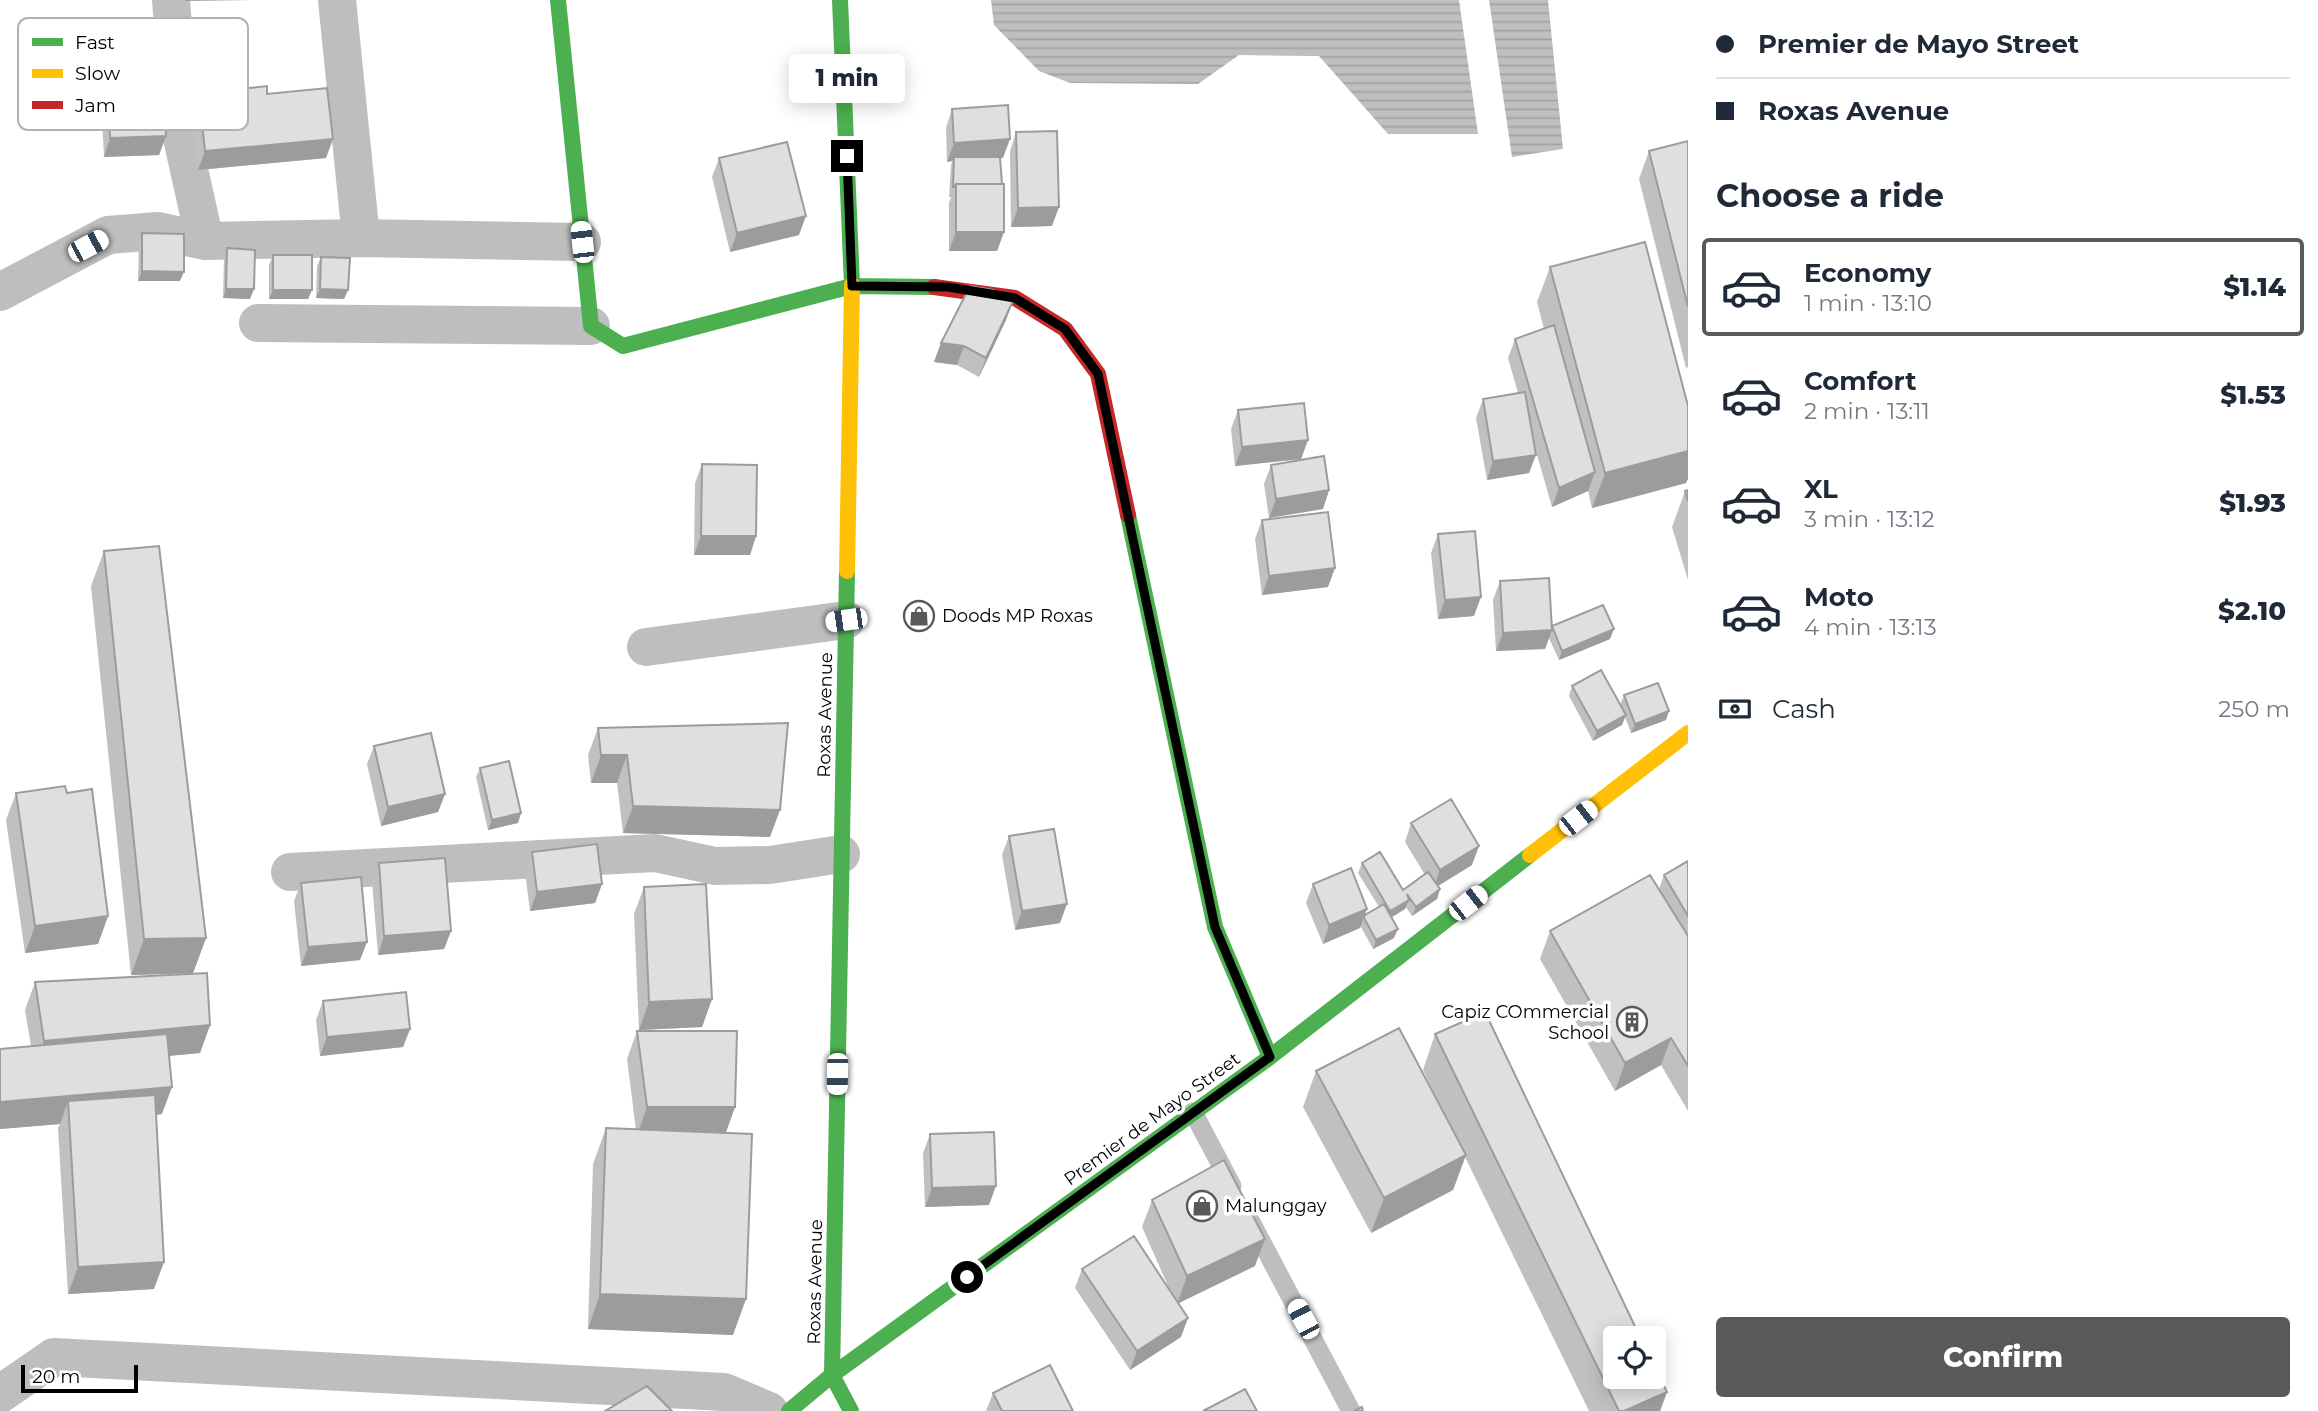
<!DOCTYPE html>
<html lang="en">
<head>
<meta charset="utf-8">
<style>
	body { margin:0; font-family:Montserrat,sans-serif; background:#f2f2f3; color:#1f2937; height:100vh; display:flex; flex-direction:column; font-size:26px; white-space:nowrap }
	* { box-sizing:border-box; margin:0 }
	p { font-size:23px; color:#747a83 }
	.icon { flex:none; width:38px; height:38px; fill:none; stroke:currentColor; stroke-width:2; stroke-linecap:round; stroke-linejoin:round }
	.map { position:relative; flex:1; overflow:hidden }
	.details { display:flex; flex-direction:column; background:#fff; width:630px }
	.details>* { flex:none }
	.hud { display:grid; align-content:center; height:154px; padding:0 28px; background:#fff }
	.controls { position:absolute; left:1603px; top:1326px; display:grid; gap:14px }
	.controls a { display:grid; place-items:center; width:63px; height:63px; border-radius:7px; background:#fff; box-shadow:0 4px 18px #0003; font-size:35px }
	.scale { position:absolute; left:21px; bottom:18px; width:117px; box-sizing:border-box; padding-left:7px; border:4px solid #000; border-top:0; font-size:19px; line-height:24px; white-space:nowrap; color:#000; -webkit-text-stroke:5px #fff; paint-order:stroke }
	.end { position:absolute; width:32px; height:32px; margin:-16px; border:9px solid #000; background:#fff; box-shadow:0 0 0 4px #fff }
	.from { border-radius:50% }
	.bubble { position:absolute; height:49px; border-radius:7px; background:#fff; box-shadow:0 4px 18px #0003; font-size:23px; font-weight:800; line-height:49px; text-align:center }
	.car { position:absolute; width:21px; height:42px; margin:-21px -10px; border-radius:9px; box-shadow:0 0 5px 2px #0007; background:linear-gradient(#fff 24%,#345 0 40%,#fff 0 76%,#345 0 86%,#fff 0) }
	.hud b { display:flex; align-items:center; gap:24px; height:66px; font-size:26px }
	.hud b+b { border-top:2px solid #e0e1e3 }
	.hud i { width:18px; height:18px; background:#1f2937 }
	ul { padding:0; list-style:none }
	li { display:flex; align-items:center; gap:21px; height:98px; margin:0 14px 10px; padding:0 14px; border:4px solid transparent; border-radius:7px }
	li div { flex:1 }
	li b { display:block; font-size:26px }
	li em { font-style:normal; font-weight:800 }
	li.on { border-color:#595959 }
	li>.icon { width:63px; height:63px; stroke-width:1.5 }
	h2 { padding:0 28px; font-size:32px; line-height:84px }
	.pay { display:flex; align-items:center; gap:18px; height:77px; padding:0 28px; font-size:26px }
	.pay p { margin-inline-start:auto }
	.cta { display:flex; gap:14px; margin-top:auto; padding:14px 28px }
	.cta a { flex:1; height:80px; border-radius:7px; background:#595959; color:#fff; font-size:28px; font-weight:800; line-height:80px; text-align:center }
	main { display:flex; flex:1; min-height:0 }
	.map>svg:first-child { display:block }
</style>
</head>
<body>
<main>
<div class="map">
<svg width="1688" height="1411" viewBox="0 0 1688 1411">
	<defs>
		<pattern id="water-rules" width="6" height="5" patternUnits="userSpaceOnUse" patternTransform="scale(1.75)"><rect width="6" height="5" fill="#bfbfbf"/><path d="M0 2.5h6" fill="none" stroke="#a2a2a2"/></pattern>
	</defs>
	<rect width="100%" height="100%" fill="#fff"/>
	<path fill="url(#water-rules)" d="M 991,0 L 1459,0 L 1478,134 L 1388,134 L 1319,56 L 1239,55 L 1198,84 L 1070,83 L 1039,71 L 994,25 Z
		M 1489,0 L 1548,0 L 1563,149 L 1512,157 Z"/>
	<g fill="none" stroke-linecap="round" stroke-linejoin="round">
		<path stroke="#bebebe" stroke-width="19" d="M 1193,1112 L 1232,1186
			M 1251,1222 L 1351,1411"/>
		<path stroke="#bebebe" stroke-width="38" d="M 171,0 L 182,138 L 205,241
			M 337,0 L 361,238
			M 0,292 L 108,235 L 158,231 L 205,241 L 361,238 L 582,242
			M 258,323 L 591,326
			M 646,647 L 846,620
			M 290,872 L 655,853 L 715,866 L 770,865 L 841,854
			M 0,1394 L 54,1357 L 724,1392 L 769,1411"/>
		<path stroke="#4caf50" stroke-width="16" d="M 558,0 L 591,326 L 623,346 L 852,286 L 934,287
			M 840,0 L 852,285
			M 1128,515 L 1215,927 L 1270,1057
			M 789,1411 L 832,1375 L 847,571
			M 851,1411 L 832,1375 L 1270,1057 L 1530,855"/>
		<path stroke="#ffc107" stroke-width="16" d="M 847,571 L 852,285
			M 1530,855 L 1688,733"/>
		<path stroke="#c62828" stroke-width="16" d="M 934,287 L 1015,298 L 1065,329 L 1098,374 L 1128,515"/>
	</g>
	<path fill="#c0c0c0" d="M 123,31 L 163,70 L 159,80 L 121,81 L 120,40 Z
		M 108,82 L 166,136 L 159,155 L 104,157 L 101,101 Z
		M 199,94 L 267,94 L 326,158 L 198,170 L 192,112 Z
		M 952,109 L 1003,158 L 1000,158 L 1004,232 L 997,251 L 949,251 L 949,203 L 951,197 L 949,197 L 951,166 L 952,161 L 947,162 L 946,128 Z
		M 1016,132 L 1052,226 L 1011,227 L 1010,151 Z
		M 1688,141 L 1688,367 L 1686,368 L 1639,179 L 1649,151 Z
		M 719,158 L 799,235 L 730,252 L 712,177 Z
		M 142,233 L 180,281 L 138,281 L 139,243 Z
		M 227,248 L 250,299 L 223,298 L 224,258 Z
		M 273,255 L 312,290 L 308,299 L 269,299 L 269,265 Z
		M 321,257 L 348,290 L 344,299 L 316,298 L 317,266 Z
		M 1550,267 L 1686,483 L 1592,508 L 1588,491 L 1552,507 L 1535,448 L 1529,473 L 1487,480 L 1476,418 L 1483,399 L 1518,393 L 1508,358 L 1515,339 L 1544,329 L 1537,302 Z
		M 1013,301 L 1006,320 L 979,377 L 957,365 L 934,362 L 941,343 Z
		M 1238,410 L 1308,440 L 1301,459 L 1235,466 L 1231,429 Z
		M 702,464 L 756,536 L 750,555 L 694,555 L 695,483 Z
		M 1271,465 L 1329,490 L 1323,509 L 1269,518 L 1264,484 Z
		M 1685,491 L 1688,491 L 1688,580 L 1672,527 Z
		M 1262,520 L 1328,587 L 1262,595 L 1255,539 Z
		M 1438,534 L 1474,616 L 1438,619 L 1431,553 Z
		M 104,551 L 206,938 L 193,973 L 210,1025 L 200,1053 L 169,1056 L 162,1114 L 156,1115 L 154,1289 L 68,1294 L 58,1128 L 60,1124 L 0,1129 L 0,1049 L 31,1046 L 25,1010 L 35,982 L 190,974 L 131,975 L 91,586 Z
		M 1500,581 L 1552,626 L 1610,639 L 1559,660 L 1549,638 L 1545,649 L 1496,651 L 1493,600 Z
		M 1572,686 L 1620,705 L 1624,695 L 1666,720 L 1631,733 L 1625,717 L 1622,725 L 1593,741 L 1569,696 Z
		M 598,728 L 770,837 L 623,833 L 617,783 L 591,783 L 588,755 Z
		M 374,746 L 445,794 L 438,812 L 381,826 L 367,764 Z
		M 480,768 L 521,813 L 518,823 L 488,830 L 476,777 Z
		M 16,793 L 108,916 L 98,944 L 25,953 L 6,820 Z
		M 1411,823 L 1472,865 L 1438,886 L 1440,889 L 1437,899 L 1412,916 L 1406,907 L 1405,909 L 1392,917 L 1394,938 L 1373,949 L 1361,927 L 1323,944 L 1306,903 L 1313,884 L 1365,915 L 1379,907 L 1358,873 L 1362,863 L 1403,890 L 1425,875 L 1405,842 Z
		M 1009,836 L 1060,923 L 1015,930 L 1002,855 Z
		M 532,852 L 602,884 L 595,903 L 530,911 L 525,871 Z
		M 1688,861 L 1688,1111 L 1661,1065 L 1615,1091 L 1540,959 L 1550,931 L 1659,889 L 1664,875 Z
		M 379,863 L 451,931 L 444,949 L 378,955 L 372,882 Z
		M 301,883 L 360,960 L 301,966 L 294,901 Z
		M 644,887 L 712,999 L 702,1027 L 639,1030 L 634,914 Z
		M 323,1001 L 410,1029 L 403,1047 L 320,1056 L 316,1020 Z
		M 637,1031 L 735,1107 L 725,1133 L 733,1335 L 588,1329 L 593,1164 L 606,1128 L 636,1130 L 627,1059 Z
		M 1435,1034 L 1667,1392 L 1660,1411 L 1589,1411 L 1465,1157 L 1453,1190 L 1371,1233 L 1303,1107 L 1316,1071 L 1441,1107 L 1423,1070 Z
		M 930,1134 L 989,1205 L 925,1207 L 923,1153 Z
		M 1152,1200 L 1255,1266 L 1178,1303 L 1181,1337 L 1130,1370 L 1075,1288 L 1082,1269 L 1172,1295 L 1142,1227 Z
		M 993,1393 L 1073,1411 L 986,1411 Z"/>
	<path fill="#9c9c9c" d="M 186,0 L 252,0 L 185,1 Z
		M 163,70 L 159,80 L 121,81 L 124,71 Z
		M 166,136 L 159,155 L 104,157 L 110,138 Z
		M 333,139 L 326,158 L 198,170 L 205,151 Z
		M 1010,139 L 1003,158 L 954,161 L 954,157 L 952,161 L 947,162 L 954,143 Z
		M 1059,207 L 1052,226 L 1011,227 L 1018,208 Z
		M 806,216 L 799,235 L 730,252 L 737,233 Z
		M 956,232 L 1004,232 L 997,251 L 949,251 Z
		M 142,271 L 184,272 L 180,281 L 138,281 Z
		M 226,289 L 254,289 L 250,299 L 223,298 Z
		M 320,289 L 348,290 L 344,299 L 316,298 Z
		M 273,290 L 312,290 L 308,299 L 269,299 Z
		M 1013,301 L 1006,320 L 979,377 L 986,358 Z
		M 941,343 L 964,346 L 957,365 L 934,362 Z
		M 1308,440 L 1301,459 L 1235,466 L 1242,447 Z
		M 1688,451 L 1688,479 L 1686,483 L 1592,508 L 1605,473 Z
		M 1536,455 L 1529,473 L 1487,480 L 1493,461 Z
		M 1595,472 L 1588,491 L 1552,507 L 1559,488 Z
		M 1329,490 L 1323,509 L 1269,518 L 1276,499 Z
		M 701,536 L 756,536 L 750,555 L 694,555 Z
		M 1335,568 L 1328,587 L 1262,595 L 1269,576 Z
		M 1481,597 L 1474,616 L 1438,619 L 1445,600 Z
		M 1614,629 L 1610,639 L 1559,660 L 1562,651 Z
		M 1552,630 L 1545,649 L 1496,651 L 1503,633 Z
		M 1669,711 L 1666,720 L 1631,733 L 1635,724 Z
		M 1626,715 L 1622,725 L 1593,741 L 1597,731 Z
		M 601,755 L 627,755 L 617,783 L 591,783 Z
		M 445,794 L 438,812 L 381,826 L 388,807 Z
		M 633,806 L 780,810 L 770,837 L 623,833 Z
		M 521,813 L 518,823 L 488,830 L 492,820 Z
		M 1479,846 L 1472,865 L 1433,889 L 1440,870 Z
		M 602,884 L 595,903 L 530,911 L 537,892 Z
		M 1440,889 L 1437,899 L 1412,916 L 1416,907 Z
		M 1409,900 L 1405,909 L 1387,920 L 1390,911 Z
		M 1067,904 L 1060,923 L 1015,930 L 1022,911 Z
		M 1367,909 L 1360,928 L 1323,944 L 1329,925 Z
		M 108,916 L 98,944 L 25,953 L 35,926 Z
		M 1398,929 L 1394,938 L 1373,949 L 1376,940 Z
		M 451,931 L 444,949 L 378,955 L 384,936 Z
		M 206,938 L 193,973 L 131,975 L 144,939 Z
		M 367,942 L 360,960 L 301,966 L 308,947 Z
		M 712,999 L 702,1027 L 639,1030 L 649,1002 Z
		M 210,1025 L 200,1053 L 34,1068 L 44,1041 Z
		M 410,1029 L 403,1047 L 320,1056 L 327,1037 Z
		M 1671,1038 L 1661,1065 L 1615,1091 L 1625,1063 Z
		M 172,1087 L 162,1114 L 69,1123 L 68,1101 L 60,1124 L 0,1129 L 0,1102 Z
		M 647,1107 L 735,1107 L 725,1135 L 637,1135 Z
		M 1466,1155 L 1453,1190 L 1371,1233 L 1384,1198 Z
		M 996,1186 L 989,1205 L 925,1207 L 932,1188 Z
		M 1265,1239 L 1255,1266 L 1177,1304 L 1187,1276 Z
		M 164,1262 L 154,1289 L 68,1294 L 78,1267 Z
		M 600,1294 L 746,1299 L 733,1335 L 588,1329 Z
		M 1188,1318 L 1181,1337 L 1130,1370 L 1137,1351 Z
		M 1667,1392 L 1660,1411 L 1624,1411 Z"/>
	<path fill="#dfdfdf" stroke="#9c9c9c" stroke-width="2" d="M 164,81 L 166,136 L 110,138 L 108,82 Z
		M 267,86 L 267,94 L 327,88 L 333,139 L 205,151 L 199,94 Z
		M 1008,105 L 1010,139 L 954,143 L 952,109 Z
		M 1057,131 L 1059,207 L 1018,208 L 1016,132 Z
		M 1688,141 L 1688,307 L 1649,151 Z
		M 787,142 L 806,216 L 737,233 L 719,158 Z
		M 954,157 L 1000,157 L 1002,184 L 956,184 L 954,187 L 953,187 Z
		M 956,184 L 1004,184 L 1004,232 L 956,232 Z
		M 142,233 L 184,234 L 184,272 L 142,271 Z
		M 1645,242 L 1688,406 L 1688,451 L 1605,473 L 1550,267 Z
		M 227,248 L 255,250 L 254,289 L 226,289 Z
		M 273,255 L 312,255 L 312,290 L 273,290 Z
		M 321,257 L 350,258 L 348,290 L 320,289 Z
		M 970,286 L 993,290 L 1013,301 L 986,358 L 964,346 L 941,343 Z
		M 1554,325 L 1595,472 L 1559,488 L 1515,339 Z
		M 1525,392 L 1536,455 L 1493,461 L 1483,399 Z
		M 1304,403 L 1308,440 L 1242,447 L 1238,410 Z
		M 1324,456 L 1329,490 L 1276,499 L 1271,465 Z
		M 702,464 L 757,465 L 756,536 L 701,536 Z
		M 1688,490 L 1688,501 L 1685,491 Z
		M 1328,512 L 1335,568 L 1269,576 L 1262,520 Z
		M 1475,531 L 1481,597 L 1445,600 L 1438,534 Z
		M 159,546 L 206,938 L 144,939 L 104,551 Z
		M 1549,578 L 1552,630 L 1503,633 L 1500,581 Z
		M 1603,605 L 1614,629 L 1562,651 L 1552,626 Z
		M 1601,670 L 1626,715 L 1597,731 L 1572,686 Z
		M 1658,683 L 1669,711 L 1635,724 L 1624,695 Z
		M 788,723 L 780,810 L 633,806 L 627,755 L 601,755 L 598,728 Z
		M 431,733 L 445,794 L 388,807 L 374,746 Z
		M 509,761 L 521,813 L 492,820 L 480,768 Z
		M 65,786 L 67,793 L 92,789 L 108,916 L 35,926 L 16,793 Z
		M 1451,799 L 1479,846 L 1440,870 L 1411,823 Z
		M 1054,829 L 1067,904 L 1022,911 L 1009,836 Z
		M 597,844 L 602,884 L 537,892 L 532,852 Z
		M 1380,852 L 1403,890 L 1428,872 L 1440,889 L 1416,907 L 1407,894 L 1409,900 L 1390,911 L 1362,863 Z
		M 445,858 L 451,931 L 384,936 L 379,863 Z
		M 1688,861 L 1688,916 L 1664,875 Z
		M 1351,868 L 1367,909 L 1329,925 L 1313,884 Z
		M 1650,875 L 1688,936 L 1688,1066 L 1671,1038 L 1625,1063 L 1550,931 Z
		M 361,877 L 367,942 L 308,947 L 301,883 Z
		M 706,884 L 712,999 L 649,1002 L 644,887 Z
		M 1384,904 L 1398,929 L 1376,940 L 1364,918 L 1365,915 Z
		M 207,973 L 210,1025 L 44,1041 L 35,982 Z
		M 406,992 L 410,1029 L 327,1037 L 323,1001 Z
		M 1485,1012 L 1641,1339 L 1615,1339 L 1615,1377 L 1654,1377 L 1654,1365 L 1667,1392 L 1624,1411 L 1619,1411 L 1435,1034 Z
		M 1399,1028 L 1466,1155 L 1384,1198 L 1316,1071 Z
		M 637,1031 L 737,1031 L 735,1107 L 647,1107 Z
		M 167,1034 L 172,1087 L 0,1102 L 0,1049 Z
		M 155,1095 L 164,1262 L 78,1267 L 68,1101 Z
		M 606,1128 L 752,1134 L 746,1299 L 600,1294 Z
		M 994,1132 L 996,1186 L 932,1188 L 930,1134 Z
		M 1224,1160 L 1265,1239 L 1187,1276 L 1152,1200 Z
		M 1134,1236 L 1188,1318 L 1137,1351 L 1082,1269 Z
		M 1050,1365 L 1073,1411 L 1002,1411 L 993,1393 Z
		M 647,1386 L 672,1411 L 605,1411 Z
		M 1245,1389 L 1257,1411 L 1203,1411 Z
		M 1362,1407 L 1363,1411 L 1354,1411 Z"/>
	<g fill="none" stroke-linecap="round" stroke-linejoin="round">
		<path stroke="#000" stroke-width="9" d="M 847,156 L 852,286 L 948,287 L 1015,298 L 1065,329 L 1098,374 L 1215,927 L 1270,1057 L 967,1277"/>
	</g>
	<defs>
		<g id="shop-ring" transform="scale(1.575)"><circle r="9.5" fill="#fff" stroke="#595959" stroke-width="1.5"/><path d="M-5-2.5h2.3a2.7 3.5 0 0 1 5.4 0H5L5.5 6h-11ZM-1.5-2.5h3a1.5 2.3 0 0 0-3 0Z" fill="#595959"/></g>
		<g id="building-ring" transform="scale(1.575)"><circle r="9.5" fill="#fff" stroke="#595959" stroke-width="1.5"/><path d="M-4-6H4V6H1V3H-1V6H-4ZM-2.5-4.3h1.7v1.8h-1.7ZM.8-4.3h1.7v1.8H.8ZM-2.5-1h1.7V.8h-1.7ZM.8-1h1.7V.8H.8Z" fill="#595959"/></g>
	</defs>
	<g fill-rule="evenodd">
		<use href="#shop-ring" x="919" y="616"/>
		<use href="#building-ring" x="1632" y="1022"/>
		<use href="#shop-ring" x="1202" y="1206"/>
	</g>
	<g text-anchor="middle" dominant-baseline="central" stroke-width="7" stroke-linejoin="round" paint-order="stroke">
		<g font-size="18" fill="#000" stroke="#fff" text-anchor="start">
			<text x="942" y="616">Doods MP Roxas</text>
			<text x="1609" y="1012" text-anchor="end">Capiz COmmercial<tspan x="1609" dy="21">School</tspan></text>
			<text x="1225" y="1206">Malunggay</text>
		</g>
		<g font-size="18" fill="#000" stroke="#fff">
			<text transform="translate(825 715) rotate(-89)">Roxas Avenue</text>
			<text transform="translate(1152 1119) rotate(-36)">Premier de Mayo Street</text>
			<text transform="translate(815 1282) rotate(-89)">Roxas Avenue</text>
		</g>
	</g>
	<rect x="18" y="18" width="230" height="112" rx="10" fill="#fff" stroke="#b2b2b2" stroke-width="2"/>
	<rect x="32" y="38" width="31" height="8" fill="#4caf50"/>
	<rect x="32" y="69" width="31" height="9" fill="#ffc107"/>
	<rect x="32" y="101" width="31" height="8" fill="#c62828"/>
	<g font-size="19" fill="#000">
		<text x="75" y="49">Fast</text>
		<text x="75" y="80">Slow</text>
		<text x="75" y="112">Jam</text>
	</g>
</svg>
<div class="controls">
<a><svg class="icon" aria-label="locate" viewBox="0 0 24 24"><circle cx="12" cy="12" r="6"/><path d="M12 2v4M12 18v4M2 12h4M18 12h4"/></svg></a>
</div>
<div class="scale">20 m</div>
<i class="end from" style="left:967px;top:1277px"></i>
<i class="end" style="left:847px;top:156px"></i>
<div class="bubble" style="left:789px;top:54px;width:116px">1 min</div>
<i class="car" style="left:582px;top:242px;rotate:354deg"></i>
<i class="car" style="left:88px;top:246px;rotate:62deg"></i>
<i class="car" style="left:846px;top:620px;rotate:262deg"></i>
<i class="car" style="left:1578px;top:818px;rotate:52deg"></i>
<i class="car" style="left:1468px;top:903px;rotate:52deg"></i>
<i class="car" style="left:837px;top:1074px;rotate:181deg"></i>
<i class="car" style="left:1303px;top:1319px;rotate:332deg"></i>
</div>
<section class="details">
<div class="hud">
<b><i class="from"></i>Premier de Mayo Street</b>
<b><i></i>Roxas Avenue</b>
</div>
<h2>Choose a ride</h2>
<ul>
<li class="on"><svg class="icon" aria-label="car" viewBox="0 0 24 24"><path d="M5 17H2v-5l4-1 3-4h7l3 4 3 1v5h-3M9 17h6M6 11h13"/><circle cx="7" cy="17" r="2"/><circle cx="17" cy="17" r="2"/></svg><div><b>Economy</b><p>1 min · 13:10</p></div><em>$1.14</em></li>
<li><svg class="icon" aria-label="car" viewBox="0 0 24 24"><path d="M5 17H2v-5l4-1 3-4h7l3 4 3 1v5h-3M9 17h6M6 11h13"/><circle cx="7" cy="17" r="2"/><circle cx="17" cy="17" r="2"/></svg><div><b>Comfort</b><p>2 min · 13:11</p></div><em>$1.53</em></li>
<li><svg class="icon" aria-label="car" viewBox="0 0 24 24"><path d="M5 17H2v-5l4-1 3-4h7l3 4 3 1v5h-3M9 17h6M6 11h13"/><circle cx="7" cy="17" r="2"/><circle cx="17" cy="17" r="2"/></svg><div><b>XL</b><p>3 min · 13:12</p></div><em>$1.93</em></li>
<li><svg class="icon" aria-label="car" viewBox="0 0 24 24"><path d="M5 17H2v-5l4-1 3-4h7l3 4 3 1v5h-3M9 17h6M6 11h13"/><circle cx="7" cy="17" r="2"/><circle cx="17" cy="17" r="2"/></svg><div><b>Moto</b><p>4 min · 13:13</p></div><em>$2.10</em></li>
</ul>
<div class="pay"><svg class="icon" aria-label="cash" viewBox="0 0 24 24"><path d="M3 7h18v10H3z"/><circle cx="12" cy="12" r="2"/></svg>Cash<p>250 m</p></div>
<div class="cta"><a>Confirm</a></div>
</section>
</main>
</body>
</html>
